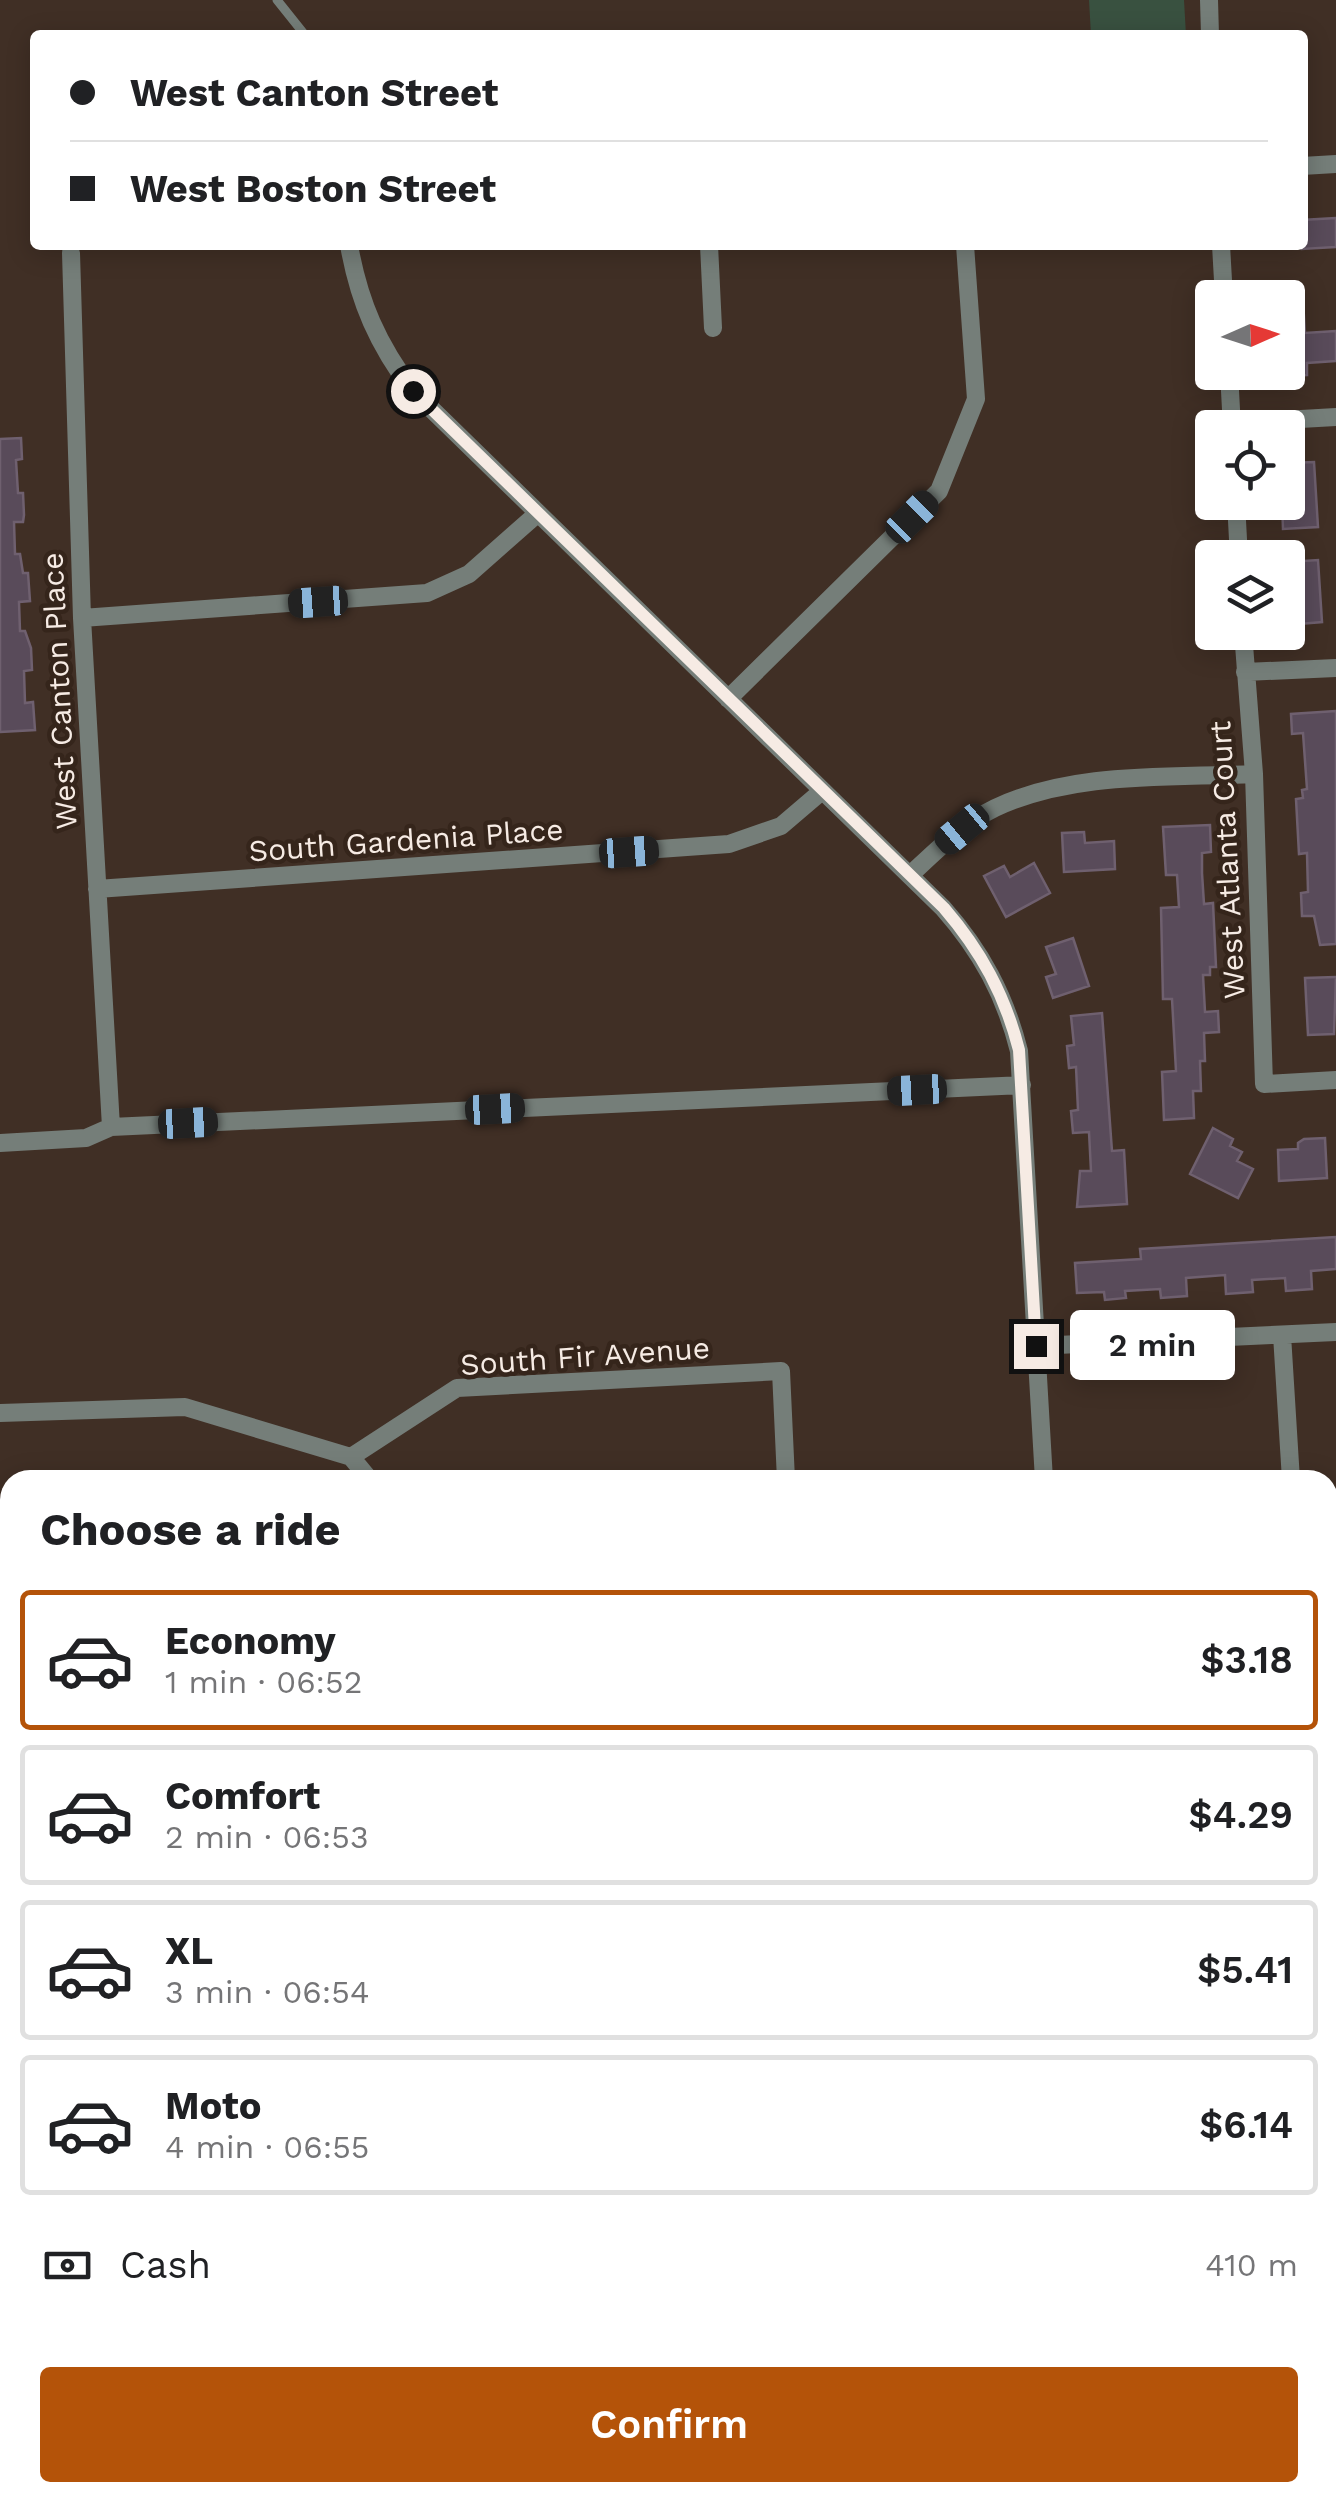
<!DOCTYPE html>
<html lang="en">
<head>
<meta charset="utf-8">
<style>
	body { margin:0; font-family:"Work Sans",sans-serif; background:#f6f6f6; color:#202124; height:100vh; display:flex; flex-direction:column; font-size:38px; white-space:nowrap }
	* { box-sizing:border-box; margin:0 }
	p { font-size:32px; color:#757577 }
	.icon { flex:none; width:55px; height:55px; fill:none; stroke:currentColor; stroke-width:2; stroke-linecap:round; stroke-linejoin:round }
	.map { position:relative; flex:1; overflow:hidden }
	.details { position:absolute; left:0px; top:1470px; width:1338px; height:1032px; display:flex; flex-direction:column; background:#fff; border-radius:30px 30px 0 0; box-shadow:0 5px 25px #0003 }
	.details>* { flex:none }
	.guide { position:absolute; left:30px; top:30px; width:1278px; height:220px; border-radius:10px; box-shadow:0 5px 25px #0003; display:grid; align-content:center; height:220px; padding:0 40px; background:#fff }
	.needle { width:65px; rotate:87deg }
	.controls { position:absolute; left:1195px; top:280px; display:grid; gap:20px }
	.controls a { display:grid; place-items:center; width:110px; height:110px; border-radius:10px; background:#fff; box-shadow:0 5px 25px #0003; font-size:50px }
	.end { position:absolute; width:45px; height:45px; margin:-22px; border:12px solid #f6ebe4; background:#111; box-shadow:0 0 0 5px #111 }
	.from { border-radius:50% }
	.bubble { position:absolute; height:70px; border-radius:10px; background:#fff; box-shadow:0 5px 25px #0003; font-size:32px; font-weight:600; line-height:70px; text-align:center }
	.car { position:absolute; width:30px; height:60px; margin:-30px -15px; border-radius:12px; box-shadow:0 0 8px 2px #0007; background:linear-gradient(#222 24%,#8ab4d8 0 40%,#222 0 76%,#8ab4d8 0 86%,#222 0) }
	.guide b { display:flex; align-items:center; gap:35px; height:95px; font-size:38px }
	.guide b+b { border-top:2px solid #e0e0e0 }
	.guide i { width:25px; height:25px; background:#202124 }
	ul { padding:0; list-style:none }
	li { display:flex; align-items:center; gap:30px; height:140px; margin:0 20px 15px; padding:0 20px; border:5px solid #e0e0e0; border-radius:10px }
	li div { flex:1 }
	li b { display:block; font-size:38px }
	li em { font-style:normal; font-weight:600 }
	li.selected { border-color:#b45309 }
	li>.icon { width:90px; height:90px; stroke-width:1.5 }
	h2 { padding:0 40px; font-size:45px; line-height:120px }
	.pay { display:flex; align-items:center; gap:25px; height:110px; padding:0 40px; font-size:38px }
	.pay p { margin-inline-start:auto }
	.button { display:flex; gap:20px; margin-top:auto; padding:20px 40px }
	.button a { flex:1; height:115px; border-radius:10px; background:#b45309; color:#fff; font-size:40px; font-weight:600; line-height:115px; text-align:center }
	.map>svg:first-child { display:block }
</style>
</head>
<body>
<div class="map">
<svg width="1336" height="2502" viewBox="0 0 1336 2502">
	<rect width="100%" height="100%" fill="#402f25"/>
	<path fill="#395140" d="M 1089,0 L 1184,0 L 1186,35 L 1091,35 Z
		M 0,1543 L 10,1915 L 10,1965 L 0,1968 Z"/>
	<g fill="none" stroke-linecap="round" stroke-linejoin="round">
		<path stroke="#557787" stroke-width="6" d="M 0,1625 L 10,1626
			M 741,2492 L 787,2498 L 809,2492
			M 882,2492 L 894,2502"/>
	</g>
	<path fill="#594b5a" stroke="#6f606f" stroke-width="2.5" d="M 1336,218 L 1336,247 L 1302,249 L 1302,220 Z
		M 1303,301 L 1305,333 L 1336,331 L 1336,361 L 1307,363 L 1307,375 L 1288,376 L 1288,302 Z
		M 21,438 L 22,459 L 16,460 L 18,493 L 23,493 L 24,515 L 23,522 L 14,522 L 15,554 L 20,554 L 23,573 L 28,573 L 30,601 L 19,602 L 20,631 L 25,631 L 31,648 L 32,670 L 24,671 L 25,703 L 33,702 L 35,730 L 0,732 L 0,439 Z
		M 1314,462 L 1318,527 L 1283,529 L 1282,502 L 1288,502 L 1288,463 Z
		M 1318,560 L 1322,622 L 1288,625 L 1288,562 Z
		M 1336,711 L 1336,944 L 1320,945 L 1314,916 L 1302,916 L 1301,893 L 1308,892 L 1307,853 L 1299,854 L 1296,799 L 1303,798 L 1302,790 L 1307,789 L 1303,733 L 1292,734 L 1291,714 Z
		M 1210,825 L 1211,852 L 1202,853 L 1202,873 L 1204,904 L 1213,903 L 1216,967 L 1210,967 L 1210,975 L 1203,975 L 1205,1012 L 1218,1011 L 1219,1032 L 1204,1033 L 1205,1061 L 1200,1061 L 1201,1091 L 1193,1091 L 1194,1118 L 1164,1120 L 1162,1072 L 1176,1071 L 1172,999 L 1163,999 L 1161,908 L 1179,907 L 1177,875 L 1166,875 L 1163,827 Z
		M 1084,832 L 1085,843 L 1114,841 L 1115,869 L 1064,872 L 1062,833 Z
		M 1034,863 L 1050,893 L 1006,917 L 984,876 L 1004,866 L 1010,877 Z
		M 1073,938 L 1089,986 L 1053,998 L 1046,977 L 1056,974 L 1046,947 Z
		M 1336,977 L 1334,1034 L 1308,1035 L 1305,978 Z
		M 1102,1013 L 1112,1151 L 1124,1150 L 1127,1204 L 1077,1207 L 1080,1171 L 1091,1171 L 1089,1132 L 1073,1133 L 1071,1111 L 1078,1110 L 1076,1067 L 1069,1068 L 1067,1046 L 1074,1045 L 1071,1016 Z
		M 1213,1128 L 1233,1139 L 1230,1146 L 1242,1152 L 1237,1161 L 1253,1169 L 1238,1198 L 1190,1174 Z
		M 1325,1138 L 1327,1178 L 1279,1181 L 1278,1150 L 1298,1149 L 1298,1143 L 1304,1139 Z
		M 1336,1237 L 1336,1269 L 1311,1271 L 1312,1289 L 1286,1291 L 1285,1278 L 1252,1280 L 1253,1292 L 1226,1294 L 1225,1275 L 1186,1278 L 1187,1296 L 1161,1298 L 1160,1289 L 1125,1291 L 1126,1298 L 1105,1300 L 1104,1292 L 1077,1293 L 1075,1263 L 1141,1259 L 1140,1249 Z"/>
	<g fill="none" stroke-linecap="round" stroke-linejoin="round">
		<path stroke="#757e79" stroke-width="9" d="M 277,0 L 305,35"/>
		<path stroke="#757e79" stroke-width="18" d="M 1209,0 L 1210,35
			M 1302,166 L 1336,164
			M 349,245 C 359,302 378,345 413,391 L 943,908 C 981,951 1005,995 1019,1051 L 1044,1480
			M 709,245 L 713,328
			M 1221,245 L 1224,298
			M 71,253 L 82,618 L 111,1127
			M 1229,372 L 1232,428
			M 1232,423 L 1336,417
			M 1236,502 L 1239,558
			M 82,618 L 427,593 L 469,574 L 537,514
			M 1243,632 L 1254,774 L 1264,1084 L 1336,1080
			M 1245,672 L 1336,668
			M 728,699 L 939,491 L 976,399 L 965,245
			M 910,875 C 936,851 962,824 995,808 C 1073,771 1169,778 1254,774
			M 97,889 L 729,844 L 781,826 L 822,791
			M 0,1143 L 86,1138 L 111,1127 L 1022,1085
			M 1282,1335 L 1291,1480
			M 1036,1346 L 1336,1332
			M 0,1413 L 185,1407 L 351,1457 L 370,1480
			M 351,1457 L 457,1388 L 781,1371 L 786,1480
			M 1328,1923 L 1336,1922
			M 1328,2103 L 1336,2275
			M 175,2492 L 175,2502
			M 434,2492 L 434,2502
			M 1100,2492 L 1100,2502"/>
	</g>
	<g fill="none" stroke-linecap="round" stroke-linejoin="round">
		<path stroke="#f6ebe4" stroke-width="12" d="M 413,391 L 944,908 C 981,951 1005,995 1019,1050 L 1036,1346"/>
	</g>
	<g text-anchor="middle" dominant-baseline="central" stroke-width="9" stroke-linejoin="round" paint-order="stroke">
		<g font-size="30" fill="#f6ebe4" stroke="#35251b">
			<text transform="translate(59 691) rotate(-93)">West Canton Place</text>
			<text transform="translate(406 840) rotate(-4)">South Gardenia Place</text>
			<text transform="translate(1227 860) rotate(-93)">West Atlanta Court</text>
			<text transform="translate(585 1356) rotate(-4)">South Fir Avenue</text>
		</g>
	</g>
</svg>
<div class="controls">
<a><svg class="needle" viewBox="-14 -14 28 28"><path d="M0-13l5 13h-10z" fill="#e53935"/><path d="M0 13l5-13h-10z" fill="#757577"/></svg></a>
<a><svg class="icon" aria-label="locate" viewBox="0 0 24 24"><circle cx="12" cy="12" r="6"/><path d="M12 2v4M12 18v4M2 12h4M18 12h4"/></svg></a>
<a><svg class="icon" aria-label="layers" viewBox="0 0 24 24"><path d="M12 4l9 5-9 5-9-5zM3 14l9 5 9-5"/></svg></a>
</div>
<i class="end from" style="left:413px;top:391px"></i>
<i class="end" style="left:1036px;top:1346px"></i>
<div class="bubble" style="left:1070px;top:1310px;width:165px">2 min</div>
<i class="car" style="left:912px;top:517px;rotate:45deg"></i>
<i class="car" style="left:318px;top:602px;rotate:266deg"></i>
<i class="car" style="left:962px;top:829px;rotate:230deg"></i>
<i class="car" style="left:629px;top:852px;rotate:86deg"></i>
<i class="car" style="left:917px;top:1090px;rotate:267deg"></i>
<i class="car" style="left:495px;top:1109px;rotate:87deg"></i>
<i class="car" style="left:188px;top:1123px;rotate:87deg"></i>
<div class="guide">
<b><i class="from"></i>West Canton Street</b>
<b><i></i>West Boston Street</b>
</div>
<section class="details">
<h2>Choose a ride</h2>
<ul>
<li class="selected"><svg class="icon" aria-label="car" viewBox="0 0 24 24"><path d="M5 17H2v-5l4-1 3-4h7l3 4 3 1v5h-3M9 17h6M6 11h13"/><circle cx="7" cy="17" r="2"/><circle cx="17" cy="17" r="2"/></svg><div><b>Economy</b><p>1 min · 06:52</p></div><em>$3.18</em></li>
<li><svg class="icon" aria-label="car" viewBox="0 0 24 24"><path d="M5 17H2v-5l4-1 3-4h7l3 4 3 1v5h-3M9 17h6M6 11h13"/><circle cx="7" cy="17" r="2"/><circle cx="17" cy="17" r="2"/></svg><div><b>Comfort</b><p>2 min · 06:53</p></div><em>$4.29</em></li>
<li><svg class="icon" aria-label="car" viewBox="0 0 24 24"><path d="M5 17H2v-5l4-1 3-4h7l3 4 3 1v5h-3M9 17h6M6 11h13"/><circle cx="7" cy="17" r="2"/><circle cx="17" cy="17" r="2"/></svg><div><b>XL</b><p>3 min · 06:54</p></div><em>$5.41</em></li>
<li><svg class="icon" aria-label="car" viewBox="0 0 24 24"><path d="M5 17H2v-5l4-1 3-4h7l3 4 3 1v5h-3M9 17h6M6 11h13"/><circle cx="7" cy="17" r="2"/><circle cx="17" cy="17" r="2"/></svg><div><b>Moto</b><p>4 min · 06:55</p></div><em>$6.14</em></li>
</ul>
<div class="pay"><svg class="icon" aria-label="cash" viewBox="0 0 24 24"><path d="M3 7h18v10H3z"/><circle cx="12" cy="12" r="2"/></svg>Cash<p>410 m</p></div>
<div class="button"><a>Confirm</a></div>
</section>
</div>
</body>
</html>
